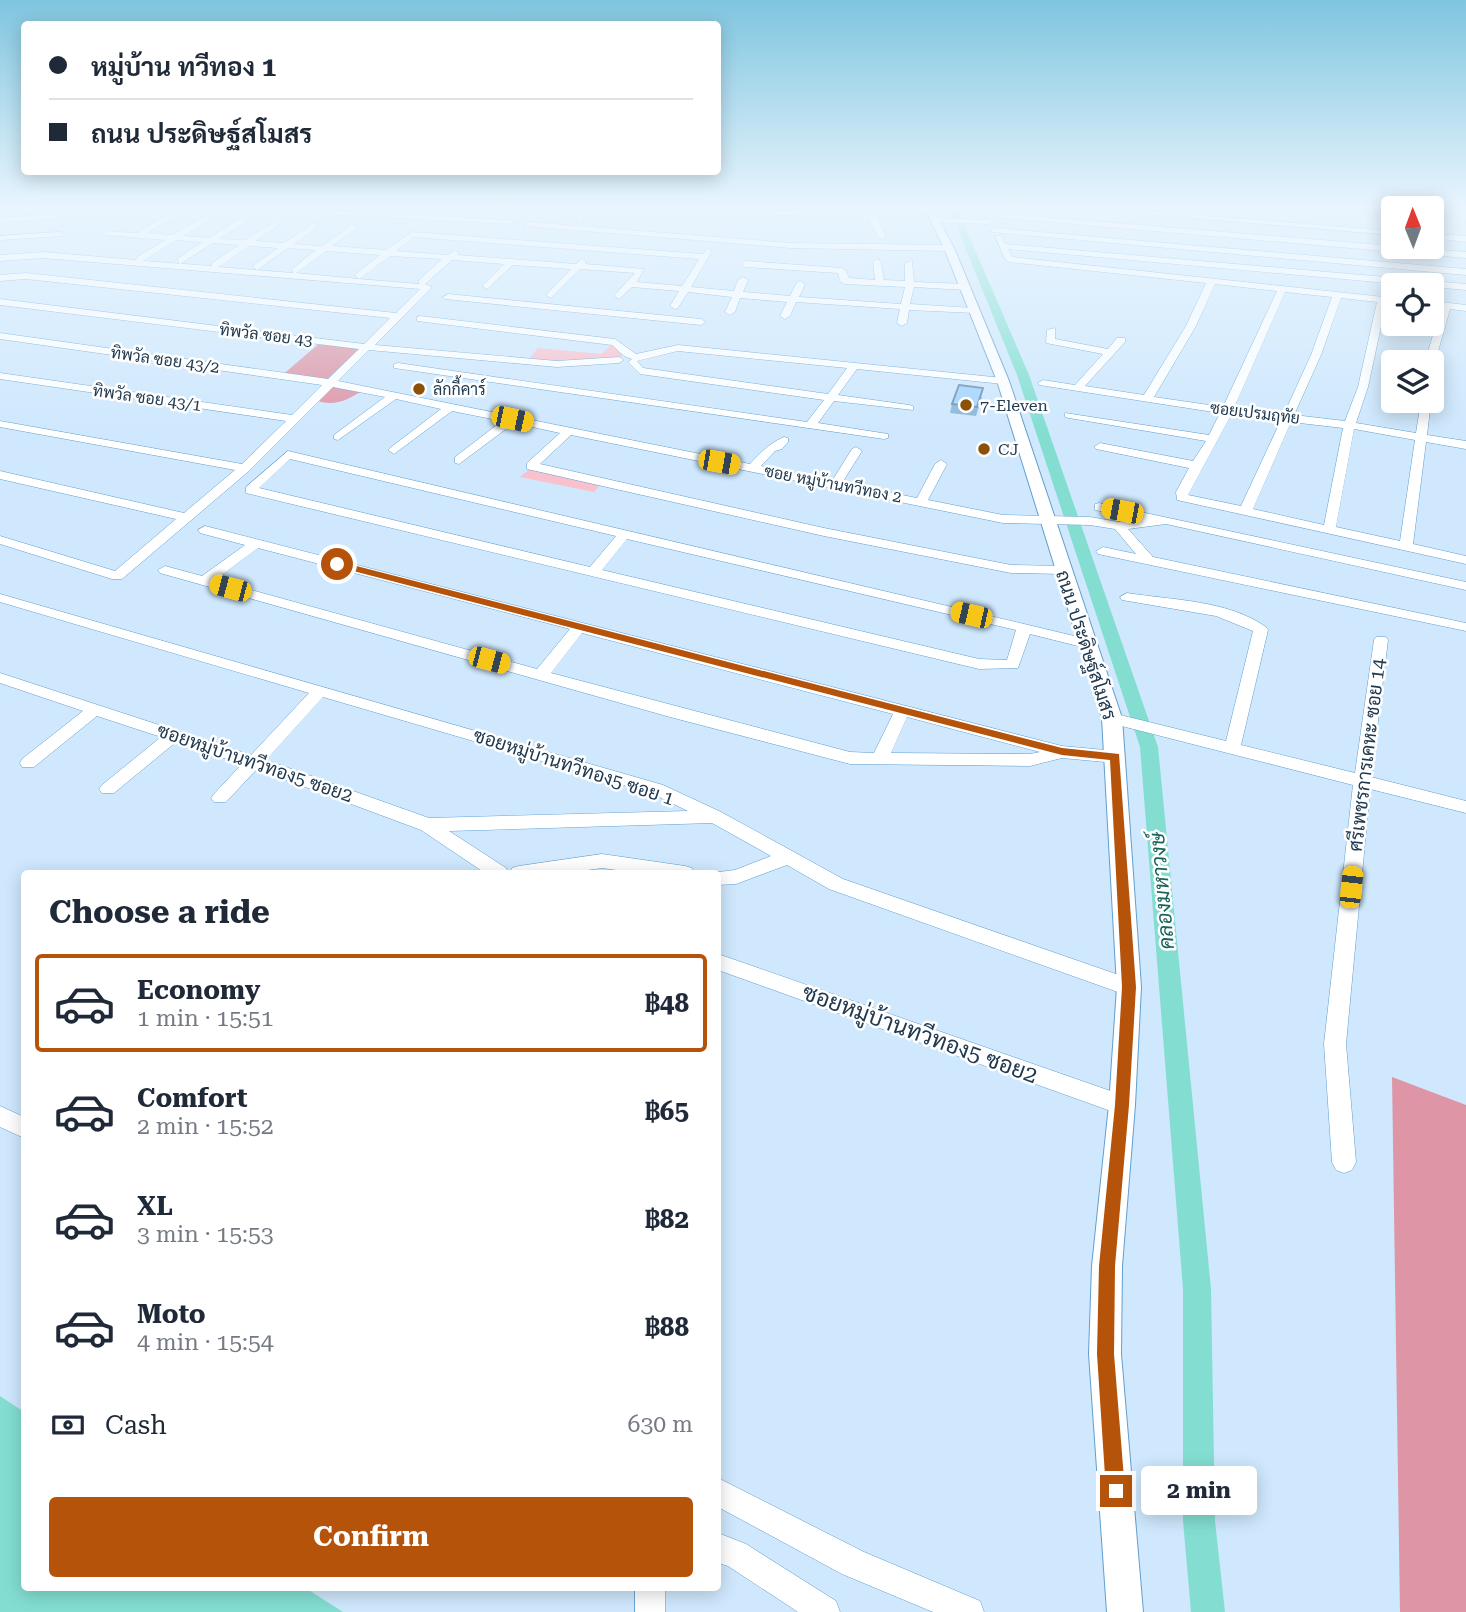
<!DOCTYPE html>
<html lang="en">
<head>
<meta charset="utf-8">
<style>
	body { margin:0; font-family:"Roboto Serif",Sarabun,serif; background:#f2f2f3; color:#1f2937; height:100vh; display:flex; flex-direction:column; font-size:26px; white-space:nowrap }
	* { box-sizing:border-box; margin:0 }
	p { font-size:23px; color:#747a83 }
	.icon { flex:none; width:38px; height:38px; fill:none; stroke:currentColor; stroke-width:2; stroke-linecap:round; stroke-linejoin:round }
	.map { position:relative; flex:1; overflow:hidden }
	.drawer { position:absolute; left:21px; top:870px; width:700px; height:721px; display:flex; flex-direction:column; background:#fff; border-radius:7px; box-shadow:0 4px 18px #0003 }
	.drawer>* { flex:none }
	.hud { position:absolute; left:21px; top:21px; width:700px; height:154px; border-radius:7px; box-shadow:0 4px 18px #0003; display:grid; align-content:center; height:154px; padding:0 28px; background:#fff }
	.needle { width:46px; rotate:359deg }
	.buttons { position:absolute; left:1381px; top:196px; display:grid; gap:14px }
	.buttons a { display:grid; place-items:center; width:63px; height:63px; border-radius:7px; background:#fff; box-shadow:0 4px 18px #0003; font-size:35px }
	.end { position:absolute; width:32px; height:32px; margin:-16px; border:9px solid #b45309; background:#fff; box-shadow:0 0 0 4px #fff }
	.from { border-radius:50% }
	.bubble { position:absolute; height:49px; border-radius:7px; background:#fff; box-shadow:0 4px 18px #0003; font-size:23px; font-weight:700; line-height:49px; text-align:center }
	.car { position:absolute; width:21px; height:42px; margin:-21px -10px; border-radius:9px; box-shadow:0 0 5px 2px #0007; background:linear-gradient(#f5c518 24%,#345 0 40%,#f5c518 0 76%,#345 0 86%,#f5c518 0) }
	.hud b { display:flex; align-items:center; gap:24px; height:66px; font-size:26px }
	.hud b+b { border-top:2px solid #e0e1e3 }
	.hud i { width:18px; height:18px; background:#1f2937 }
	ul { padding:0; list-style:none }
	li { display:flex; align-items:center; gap:21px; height:98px; margin:0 14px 10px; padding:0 14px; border:4px solid transparent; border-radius:7px }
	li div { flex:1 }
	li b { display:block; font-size:26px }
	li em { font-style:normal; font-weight:700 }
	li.active { border-color:#b45309 }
	li>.icon { width:63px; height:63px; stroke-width:1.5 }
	h2 { padding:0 28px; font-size:32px; line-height:84px }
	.pay { display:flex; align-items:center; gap:18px; height:77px; padding:0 28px; font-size:26px }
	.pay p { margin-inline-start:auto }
	.action { display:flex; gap:14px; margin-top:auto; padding:14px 28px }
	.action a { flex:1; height:80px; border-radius:7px; background:#b45309; color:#fff; font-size:28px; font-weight:700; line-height:80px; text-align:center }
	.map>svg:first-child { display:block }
</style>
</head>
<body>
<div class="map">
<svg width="1466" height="1612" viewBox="0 0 1466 1612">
	<rect width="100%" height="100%" fill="#cfe8fd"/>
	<path fill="#f8c1cd" d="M 615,342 L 628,354 L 620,357 L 619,360 L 592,363 L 527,361 L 538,348 L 601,354 Z
		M 531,468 L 600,485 L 594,492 L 520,477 Z"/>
	<path fill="#de96a7" d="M 321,342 L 366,347 L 331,383 L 364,390 C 345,401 335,407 314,400 L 330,384 L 280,377 Z
		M 1392,1077 L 1466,1105 L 1466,1612 L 1400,1612 Z"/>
	<path fill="#83ded1" d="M 0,1396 L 24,1412 L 24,1587 L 304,1587 L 343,1612 L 0,1612 Z"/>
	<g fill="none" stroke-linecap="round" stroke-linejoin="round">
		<path fill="#83ded1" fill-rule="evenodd" d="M 945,205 L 953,205 L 960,215 L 1029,375 L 1158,747 L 1211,1289 L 1215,1521 L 1225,1612 L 1191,1612 L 1183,1521 L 1183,1289 L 1140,747 L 1017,375 L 952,215 Z"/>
		<g stroke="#619ecf" stroke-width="1">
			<path id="minor" d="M 185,205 L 228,205 L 510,220 L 514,222 L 510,224 L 189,207 Z
				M 539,205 L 547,205 L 540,215 L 534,215 Z
				M 585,205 L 593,205 L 582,220 L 576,220 Z
				M 605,205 L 781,211 L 865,209 L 863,205 L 871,205 L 873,209 L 931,208 L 935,210 L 931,212 L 875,213 L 886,237 L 882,239 L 878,237 L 867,214 L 781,215 L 609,207 Z
				M 1041,205 L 1071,205 L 1393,231 L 1393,235 Z
				M 1289,205 L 1393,209 L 1393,213 L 1293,207 Z
				M 1412,205 L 1420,205 L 1423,208 L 1415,208 Z
				M 984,212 L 1466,252 L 1466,258 L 981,216 Z
				M 1432,212 L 1451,216 L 1447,218 L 1432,216 Z
				M 59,214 L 62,218 L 0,222 L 0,218 Z
				M 168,214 L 175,216 L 147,233 L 172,235 L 206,216 L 209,220 L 183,236 L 209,238 L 243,217 L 246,221 L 219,239 L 245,240 L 276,221 L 279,225 L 255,241 L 284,243 L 314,223 L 317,227 L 294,244 L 322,246 L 353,224 L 356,228 L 332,246 L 386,250 L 412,232 L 702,254 L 708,248 L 712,251 L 691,287 L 734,291 L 738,280 L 743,277 L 748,280 L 743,292 L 790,296 L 797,282 L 800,281 L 805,284 L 799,297 L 901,304 L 905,287 L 845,284 L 840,281 L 838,273 L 745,267 L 741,264 L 745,261 L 842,268 L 846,271 L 849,278 L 875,280 L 873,262 L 877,259 L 881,262 L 884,280 L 905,281 L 905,263 L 912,261 L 914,282 L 966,284 L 971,287 L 966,290 L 914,287 L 910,304 L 973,308 L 978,311 L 976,313 L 909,310 L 907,323 L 902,326 L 897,323 L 900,309 L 796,302 L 790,316 L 785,319 L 780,316 L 787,302 L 740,298 L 735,312 L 730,315 L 725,312 L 732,297 L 688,292 L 678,308 L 675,309 L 670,306 L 679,291 L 632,287 L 619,299 L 614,296 L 635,273 L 580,269 L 551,298 L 546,295 L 571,269 L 513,265 L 487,289 L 482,286 L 504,264 L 452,260 L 425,284 L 432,287 L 375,345 L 557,361 L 619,357 L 624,360 L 619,363 L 557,367 L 369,350 L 338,381 L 750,464 C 761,452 770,443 784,437 L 788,438 L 788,442 L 782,449 L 775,451 L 761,466 L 832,481 L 852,449 L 856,447 L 862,451 L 842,483 L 917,498 L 935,464 L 941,460 L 947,464 L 928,500 L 1003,515 L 1090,517 L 1119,522 L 1142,519 L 1095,510 L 1095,504 L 1099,503 L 1466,582 L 1466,590 L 1166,524 L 1128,529 L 1153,557 L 1466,623 L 1466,631 L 1098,554 L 1096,551 L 1103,547 L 1136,554 L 1115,529 L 1090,525 L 1003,523 L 571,435 L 540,464 L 824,528 L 1011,565 L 1063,566 L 1070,570 L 1063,574 L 1011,573 L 824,536 L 527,469 L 527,463 L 560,433 L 514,423 L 459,464 L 455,463 L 455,457 L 502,421 L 452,411 L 394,454 L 388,450 L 390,448 L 441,409 L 396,399 L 338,440 L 334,439 L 334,435 L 385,397 L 333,387 L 249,471 L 122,579 L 112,579 L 0,544 L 0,536 L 115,571 L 176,519 L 0,479 L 0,471 L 184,513 L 235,470 L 0,427 L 0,421 L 242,464 L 286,421 L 0,379 L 0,373 L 292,415 L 322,385 L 0,339 L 0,333 L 328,379 L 359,349 L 0,305 L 0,299 L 364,344 L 390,318 L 26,279 L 0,281 L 0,275 L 26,273 L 396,313 L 420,289 L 43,258 L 0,261 L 0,255 L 43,252 L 136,260 L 137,257 L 165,240 L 106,235 L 103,231 L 137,233 ZM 414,237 L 699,259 L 682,286 L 637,282 L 644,269 L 585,264 L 586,262 L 582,259 L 576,264 L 457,255 L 459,253 L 455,250 L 448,255 L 396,251 ZM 176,240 L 202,242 L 177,259 L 180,264 L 213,243 L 239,245 L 212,263 L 212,266 L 143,261 ZM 249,246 L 278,248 L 254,265 L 253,267 L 257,270 L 288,248 L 316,250 L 292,269 L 293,273 L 218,267 ZM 326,251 L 380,255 L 356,274 L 355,276 L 359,279 L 296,273 ZM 390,256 L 442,259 L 419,280 L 419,284 L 359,279 Z
				M 935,218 L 989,220 L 993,222 L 989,224 L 932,222 Z
				M 527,222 L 791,243 L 949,245 L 953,248 L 949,251 L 791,248 L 524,226 Z
				M 994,228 L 1466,269 L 1466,275 L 991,232 Z
				M 60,232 L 63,236 L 0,240 L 0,236 Z
				M 1432,234 L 1466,236 L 1466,242 L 1432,238 Z
				M 995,236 L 1001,236 L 1005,244 L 1466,284 L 1466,290 L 1008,249 L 1012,257 L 1393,298 L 1393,304 L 1386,303 L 1368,387 L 1356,423 L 1416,433 L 1421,401 L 1431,401 L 1427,435 L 1466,441 L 1466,449 L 1426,442 L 1413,544 L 1466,556 L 1466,564 L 1177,500 L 1176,492 L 1189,468 L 1096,449 L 1094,447 L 1100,443 L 1193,461 L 1206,441 L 1069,418 L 1065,417 L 1065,413 L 1209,435 L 1220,413 L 1039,385 L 1038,383 L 1043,380 L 1075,385 L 1103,354 L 1046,343 L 1047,330 L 1055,328 L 1055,339 L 1108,349 L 1117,338 L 1125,338 L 1125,342 L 1085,386 L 1144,395 L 1186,326 L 1206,283 L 1009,262 L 1005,259 ZM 1215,284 L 1277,291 L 1223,407 L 1154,397 L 1196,326 ZM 1285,292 L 1332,297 L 1311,355 L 1284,414 L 1234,408 ZM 1341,298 L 1377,302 L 1358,387 L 1345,421 L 1294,415 L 1321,355 ZM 1231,415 L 1281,420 L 1241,506 L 1188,495 ZM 1291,422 L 1343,428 L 1324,525 L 1253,509 ZM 1354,429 L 1415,440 L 1400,541 L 1336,527 Z
				M 448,294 L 701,319 L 706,322 L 701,325 L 445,299 L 443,297 Z
				M 1432,301 L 1466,305 L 1466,311 L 1450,309 L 1435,362 L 1432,365 L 1432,362 L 1425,362 L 1441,308 L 1432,307 Z
				M 420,316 L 615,339 L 636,354 L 678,345 L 1003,378 L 1008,381 L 1003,384 L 857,369 L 838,395 L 909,405 L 913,406 L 913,410 L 834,401 L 818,423 L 888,434 L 888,438 L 884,439 L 394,368 L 394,364 L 398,363 L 807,422 L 824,400 L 640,374 L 628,362 L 632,359 L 624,356 L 612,345 L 417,321 L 417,317 ZM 678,351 L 847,368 L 828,394 L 643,368 L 637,361 Z
				M 288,451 L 1024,624 L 1091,640 L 1093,643 L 1086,648 L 1030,634 L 1018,668 L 979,669 L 246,493 L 246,487 ZM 290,459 L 616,536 L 590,567 L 259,488 ZM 627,539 L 1016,630 L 1007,660 L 979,659 L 602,570 Z
				M 205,526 L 1062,746 L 1116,751 L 1124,757 L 1116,763 L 1062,758 L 1030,766 L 850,764 L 670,717 L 160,573 L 158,570 L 165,566 L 202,576 L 245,545 L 200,533 L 198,530 ZM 258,548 L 570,629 L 537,669 L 215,580 ZM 582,633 L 893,714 L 874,753 L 850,752 L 551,673 ZM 907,717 L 1040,752 L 1030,754 L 891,753 Z
				M 1127,593 C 1171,600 1228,600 1266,627 L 1268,630 L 1241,745 L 1355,773 L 1374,640 L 1376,637 L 1386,637 L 1388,640 L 1371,777 L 1466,801 L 1466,813 L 1370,789 L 1346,1044 L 1356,1162 L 1352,1170 L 1344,1173 L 1336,1170 L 1332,1162 L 1324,1044 L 1353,785 L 1106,722 L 1104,718 L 1106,714 L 1112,713 L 1226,741 L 1253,631 L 1216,616 L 1122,600 L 1120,597 Z
				M 0,594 L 663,785 L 721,812 L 843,879 L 1136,981 L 1139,987 L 1136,993 L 1129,996 L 829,889 L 787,865 L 736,884 L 718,885 L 718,873 L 711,873 L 735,870 L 771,856 L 712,823 L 449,831 L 506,868 L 508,873 L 485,873 L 421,830 L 257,769 L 226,802 L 214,802 L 211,798 L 214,794 L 242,764 L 176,742 L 114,793 L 102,793 L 99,789 L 102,785 L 161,737 L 97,716 L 34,767 L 22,767 L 20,763 L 22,759 L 83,711 L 0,683 L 0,673 L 251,755 L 309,693 L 0,602 ZM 323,697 L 651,793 L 688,811 L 429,818 L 266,760 Z
				M 602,854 L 685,866 L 692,868 L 694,873 L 638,873 L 602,868 L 566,873 L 510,873 L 512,868 L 519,866 Z
				M 718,954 L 1122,1095 L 1130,1098 L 1133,1105 L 1130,1112 L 1122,1115 L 718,970 Z
				M 0,1106 L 24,1117 L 24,1138 L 0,1127 Z
				M 718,1478 L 864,1552 L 980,1601 L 984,1612 L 933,1612 L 842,1574 L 718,1507 Z
				M 718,1533 L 746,1544 L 836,1601 L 840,1612 L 798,1612 L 728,1566 L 718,1563 Z
				M 635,1587 L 665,1587 L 665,1612 L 635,1612 Z"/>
		</g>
		<g stroke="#619ecf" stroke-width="2">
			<path id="tertiary" d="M 923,205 L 931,205 L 954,248 L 1009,381 L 1122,718 L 1141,987 L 1135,1105 L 1122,1266 L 1121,1354 L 1143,1612 L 1107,1612 L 1089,1354 L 1092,1266 L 1109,1105 L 1117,987 L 1102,718 L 997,381 L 944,248 Z"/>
		</g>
		<use href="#minor" fill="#fff" fill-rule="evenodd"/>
		<use href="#tertiary" fill="#fff" fill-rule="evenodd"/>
	</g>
	<path fill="#8db7da" d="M 982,397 L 976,416 L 950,413 L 952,404 Z"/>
	<path fill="#a4d5fe" stroke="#7395b2" stroke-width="2" d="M 959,385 L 983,388 L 977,407 L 952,404 Z"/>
	<linearGradient id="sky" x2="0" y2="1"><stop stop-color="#7fc5df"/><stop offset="0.48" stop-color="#e9f5fe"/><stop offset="1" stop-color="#e9f5fe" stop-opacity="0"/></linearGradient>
	<rect width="1466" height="430" fill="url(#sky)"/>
	<path fill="#b45309" d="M 337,561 L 1062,748 L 1119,754 L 1136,987 L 1129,1105 L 1115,1266 L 1114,1354 L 1125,1491 L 1122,1498 L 1116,1500 L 1109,1498 L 1106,1491 L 1097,1354 L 1099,1266 L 1115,1105 L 1122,987 L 1110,760 L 1062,755 L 334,566 L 333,564 Z"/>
	<g fill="#8a5107" stroke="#fff" stroke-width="2.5">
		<circle cx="419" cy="389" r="7"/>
		<circle cx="966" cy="405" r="7"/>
		<circle cx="984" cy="449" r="7"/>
	</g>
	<g text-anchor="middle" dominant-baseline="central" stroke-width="5" stroke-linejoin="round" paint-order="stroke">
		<g font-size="16" fill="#213a4f" stroke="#fff">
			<text transform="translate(266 335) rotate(7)">ทิพวัล ซอย 43</text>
			<text transform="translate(165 360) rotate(8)">ทิพวัล ซอย 43/2</text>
			<text transform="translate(147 398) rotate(8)">ทิพวัล ซอย 43/1</text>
			<text transform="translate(1255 413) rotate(7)">ซอยเปรมฤทัย</text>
			<text transform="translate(833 484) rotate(11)">ซอย หมู่บ้านทวีทอง 2</text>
		</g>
		<g font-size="16" fill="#213a4f" stroke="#fff" text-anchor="start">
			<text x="433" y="389">ลักกี้คาร์</text>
			<text x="980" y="405">7-Eleven</text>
			<text x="998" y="449">CJ</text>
		</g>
		<g font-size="19" fill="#213a4f" stroke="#fff">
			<text transform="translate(1086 645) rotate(72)">ถนน ประดิษฐ์สโมสร</text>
			<text transform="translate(1367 755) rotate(-83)">ศรีเพชรการเคหะ ซอย 14</text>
			<text transform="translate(255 763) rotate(19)">ซอยหมู่บ้านทวีทอง5 ซอย2</text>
			<text transform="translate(574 767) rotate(18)">ซอยหมู่บ้านทวีทอง5 ซอย 1</text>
		</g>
		<g font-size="21" font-style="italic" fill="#19635b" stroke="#fff">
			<text transform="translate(1162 891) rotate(-95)">คลองมหาวงษ์</text>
		</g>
		<g font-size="23" fill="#213a4f" stroke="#fff">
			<text transform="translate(920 1034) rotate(20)">ซอยหมู่บ้านทวีทอง5 ซอย2</text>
		</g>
	</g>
</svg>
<div class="buttons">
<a><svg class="needle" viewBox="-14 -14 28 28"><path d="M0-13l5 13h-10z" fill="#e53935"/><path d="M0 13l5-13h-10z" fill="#747a83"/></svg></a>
<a><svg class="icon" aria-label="locate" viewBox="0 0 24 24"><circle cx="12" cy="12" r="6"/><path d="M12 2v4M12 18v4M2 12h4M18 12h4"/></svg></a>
<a><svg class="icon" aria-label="layers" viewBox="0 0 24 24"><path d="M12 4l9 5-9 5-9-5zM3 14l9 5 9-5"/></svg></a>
</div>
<i class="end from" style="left:337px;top:564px"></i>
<i class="end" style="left:1116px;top:1491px"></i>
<div class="bubble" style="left:1141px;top:1466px;width:116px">2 min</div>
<i class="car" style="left:512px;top:419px;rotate:102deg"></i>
<i class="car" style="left:719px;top:462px;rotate:100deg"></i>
<i class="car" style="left:1122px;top:511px;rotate:281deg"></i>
<i class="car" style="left:230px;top:588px;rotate:285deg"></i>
<i class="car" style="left:971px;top:615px;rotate:283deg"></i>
<i class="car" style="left:489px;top:660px;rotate:105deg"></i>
<i class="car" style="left:1351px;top:887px;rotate:6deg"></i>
<div class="hud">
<b><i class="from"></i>หมู่บ้าน ทวีทอง 1</b>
<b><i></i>ถนน ประดิษฐ์สโมสร</b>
</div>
<section class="drawer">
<h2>Choose a ride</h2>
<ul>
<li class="active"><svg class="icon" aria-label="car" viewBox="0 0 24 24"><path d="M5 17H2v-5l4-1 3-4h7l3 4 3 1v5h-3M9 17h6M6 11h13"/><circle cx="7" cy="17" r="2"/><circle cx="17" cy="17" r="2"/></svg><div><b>Economy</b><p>1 min · 15:51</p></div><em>฿48</em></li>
<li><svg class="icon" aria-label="car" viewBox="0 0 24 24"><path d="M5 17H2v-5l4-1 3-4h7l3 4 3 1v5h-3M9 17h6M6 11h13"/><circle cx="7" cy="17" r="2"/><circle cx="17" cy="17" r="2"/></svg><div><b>Comfort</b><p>2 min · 15:52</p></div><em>฿65</em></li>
<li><svg class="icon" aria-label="car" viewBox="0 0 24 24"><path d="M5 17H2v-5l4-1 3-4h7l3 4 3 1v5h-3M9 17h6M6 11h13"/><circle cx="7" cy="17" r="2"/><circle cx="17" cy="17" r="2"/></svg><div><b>XL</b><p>3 min · 15:53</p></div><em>฿82</em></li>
<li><svg class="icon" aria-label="car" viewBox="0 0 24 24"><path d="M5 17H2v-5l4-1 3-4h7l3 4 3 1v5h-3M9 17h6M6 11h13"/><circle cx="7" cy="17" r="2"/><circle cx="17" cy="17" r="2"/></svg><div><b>Moto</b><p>4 min · 15:54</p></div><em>฿88</em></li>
</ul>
<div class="pay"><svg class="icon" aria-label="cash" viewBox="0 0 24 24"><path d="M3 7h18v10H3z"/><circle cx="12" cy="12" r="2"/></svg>Cash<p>630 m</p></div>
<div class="action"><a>Confirm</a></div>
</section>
</div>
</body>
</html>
